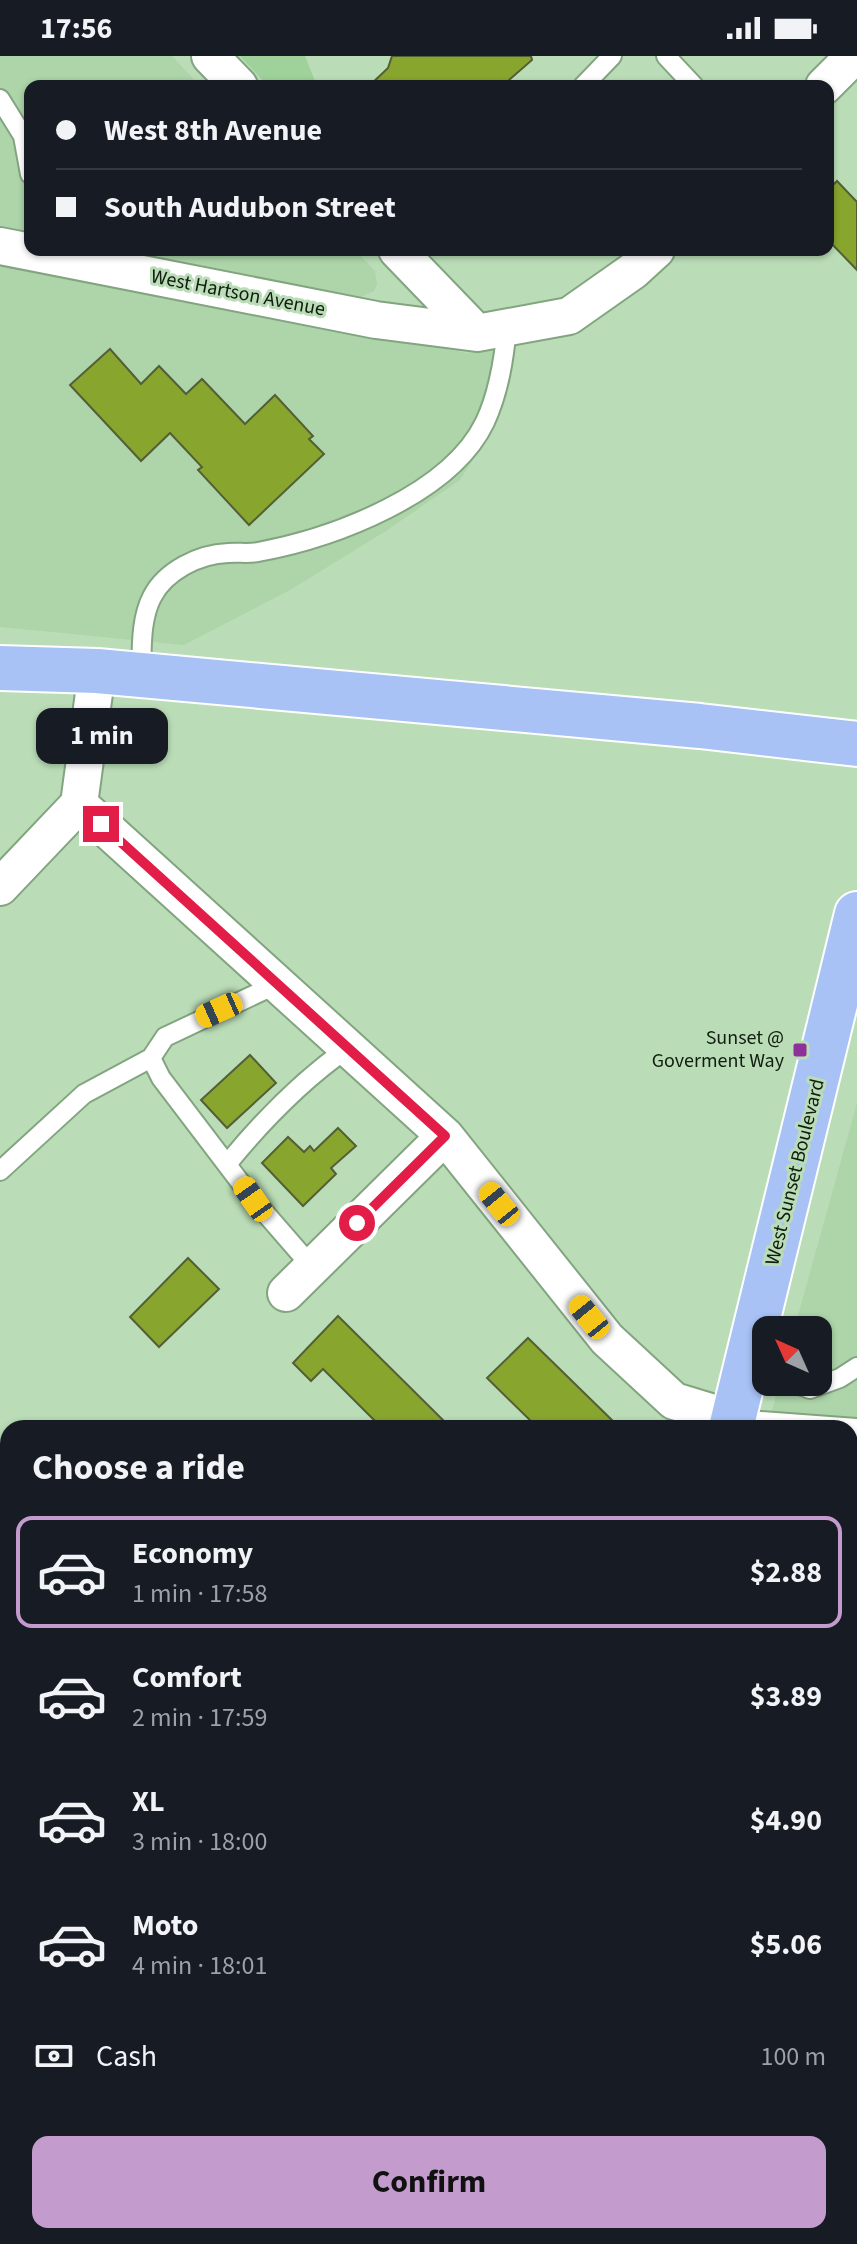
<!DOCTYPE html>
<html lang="en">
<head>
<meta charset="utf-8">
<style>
	body { margin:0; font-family:"Source Sans 3",sans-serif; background:#20242c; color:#f1f3f6; height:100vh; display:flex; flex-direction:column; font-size:30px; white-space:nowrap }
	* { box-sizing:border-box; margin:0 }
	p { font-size:26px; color:#9ea1a6 }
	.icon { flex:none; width:44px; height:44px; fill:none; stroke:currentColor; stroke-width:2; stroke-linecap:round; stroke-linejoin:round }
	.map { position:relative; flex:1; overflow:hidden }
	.panel { position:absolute; left:0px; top:1364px; width:858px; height:824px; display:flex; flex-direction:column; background:#171b24; border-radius:24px 24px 0 0; box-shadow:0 2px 6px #0004 }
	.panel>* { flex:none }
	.banner { position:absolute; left:24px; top:24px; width:810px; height:176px; border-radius:16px; box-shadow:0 2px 6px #0004; display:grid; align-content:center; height:176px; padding:0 32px; background:#171b24 }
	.needle { width:52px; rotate:315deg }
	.controls { position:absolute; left:752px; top:1260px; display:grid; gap:16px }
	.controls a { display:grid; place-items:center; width:80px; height:80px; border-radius:16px; background:#171b24; box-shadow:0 2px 6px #0004; font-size:40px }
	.end { position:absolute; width:36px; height:36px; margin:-18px; border:10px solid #e11d48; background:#fff; box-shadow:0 0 0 4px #fff }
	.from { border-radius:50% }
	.bubble { position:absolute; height:56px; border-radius:16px; background:#171b24; box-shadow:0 2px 6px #0004; font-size:26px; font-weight:700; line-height:56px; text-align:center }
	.car { position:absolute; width:24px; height:48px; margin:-24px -12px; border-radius:10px; box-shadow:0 0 6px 2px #0007; background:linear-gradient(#f5c518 24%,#345 0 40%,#f5c518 0 76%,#345 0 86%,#f5c518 0) }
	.banner b { display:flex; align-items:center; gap:28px; height:76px; font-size:30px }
	.banner b+b { border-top:2px solid #363941 }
	.banner i { width:20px; height:20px; background:#f1f3f6 }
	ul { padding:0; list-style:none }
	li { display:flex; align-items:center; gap:24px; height:112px; margin:0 16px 12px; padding:0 16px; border:4px solid transparent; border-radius:16px }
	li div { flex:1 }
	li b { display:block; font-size:30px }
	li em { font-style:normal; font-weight:700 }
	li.active { border-color:#c49bcd }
	li>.icon { width:72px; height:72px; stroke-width:1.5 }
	h2 { padding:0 32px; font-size:36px; line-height:96px }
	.pay { display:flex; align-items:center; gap:20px; height:88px; padding:0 32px; font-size:30px }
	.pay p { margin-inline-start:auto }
	.cta { display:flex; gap:16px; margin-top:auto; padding:16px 32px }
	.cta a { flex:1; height:92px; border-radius:16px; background:#c49bcd; color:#111; font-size:32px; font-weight:700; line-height:92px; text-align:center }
	.status { display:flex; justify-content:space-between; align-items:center; height:56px; padding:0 40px; background:#171b24; direction:ltr }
	.status svg { height:22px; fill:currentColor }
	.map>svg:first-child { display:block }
</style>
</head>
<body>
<div class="status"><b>17:56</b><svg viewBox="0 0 49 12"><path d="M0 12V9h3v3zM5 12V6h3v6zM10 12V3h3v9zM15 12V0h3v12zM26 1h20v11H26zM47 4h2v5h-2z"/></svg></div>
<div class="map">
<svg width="857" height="2188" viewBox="0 0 857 2188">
	<rect width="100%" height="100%" fill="#baddb7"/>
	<path fill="#add5a9" d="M 0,0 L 172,0 L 200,30 L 30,30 L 30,176 L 0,170 Z
		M 122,194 L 355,194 L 375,215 L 377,228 L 374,235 L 361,241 Z
		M 14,210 L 467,297 L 511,291 L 498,364 L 460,424 L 386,475 L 290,534 L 184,589 L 0,571 L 0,211 Z
		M 857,1047 L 857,1385 L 850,1385 L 850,1372 L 767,1372 L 780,1326 L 818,1326 L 818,1274 L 794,1274 Z"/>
	<path fill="#9fd29b" d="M 240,0 L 305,0 L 315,25 L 310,30 L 268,30 Z
		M 850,1385 L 857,1385 L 857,1499 L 850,1502 Z
		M 0,1651 L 8,1652 L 8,1834 L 0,1828 Z
		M 857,1735 L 857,1848 L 850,1851 L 850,1737 Z
		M 567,2180 L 691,2180 L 690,2188 L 565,2188 Z"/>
	<path fill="#88a62e" stroke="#535f36" stroke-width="2" d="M 392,0 L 531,0 L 532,4 L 509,24 L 508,30 L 369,30 L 388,12 Z
		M 837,125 L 857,146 L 857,214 L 828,184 L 828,134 Z
		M 110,293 L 141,328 L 159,310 L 186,338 L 202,323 L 245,368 L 275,339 L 313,380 L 309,383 L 324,398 L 249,469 L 198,414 L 202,411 L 170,377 L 141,405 L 70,329 Z
		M 250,999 L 276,1027 L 227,1072 L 201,1044 Z
		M 338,1072 L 356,1090 L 331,1112 L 336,1118 L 303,1150 L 262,1107 L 288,1081 L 304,1096 L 310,1090 L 314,1095 Z
		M 188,1202 L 219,1233 L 159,1291 L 130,1261 Z
		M 338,1260 L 451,1372 L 382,1372 L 323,1313 L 311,1325 L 293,1307 Z
		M 528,1282 L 619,1371 L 619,1372 L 538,1372 L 487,1322 Z
		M 3,2040 L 8,2045 L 8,2108 L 0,2100 L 0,2044 Z
		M 850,2067 L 857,2070 L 857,2110 L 850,2111 Z
		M 710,2180 L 764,2180 L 756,2188 L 718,2188 Z"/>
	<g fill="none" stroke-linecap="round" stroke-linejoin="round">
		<g stroke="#83a480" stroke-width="22">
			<path id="lane" d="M 666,0 L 694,30
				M 583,30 L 612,0
				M 0,43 L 23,80 L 30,118
				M 141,619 C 142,595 140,564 152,541 C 165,515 199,498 228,497 C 238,496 248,498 258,496 C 333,482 450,439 485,366 C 499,336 504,303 507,271
				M 277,928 L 165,981 L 151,1002 L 161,1022 L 253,1143 L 312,1211
				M 228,1107 C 264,1063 301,1025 348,992
				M 0,1115 L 84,1038 L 151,1002
				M 792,1326 L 810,1333 L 840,1322 L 857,1311
				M 733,1363 L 857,1372"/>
		</g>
		<g stroke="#83a480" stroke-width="40">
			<path id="street" d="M 210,0 L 239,30
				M 824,30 L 854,0
				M 0,190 L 376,264 L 477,277 L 569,260 L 633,215 L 656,194
				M 397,194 L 477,277
				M 79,748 L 445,1080 L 607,1283 L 674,1345 L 733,1363
				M 0,831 L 79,748 L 97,615
				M 286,1237 L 445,1080
				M 132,2188 L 140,2180"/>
		</g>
		<g stroke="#fff" stroke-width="48">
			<path id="primary" d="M 0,612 L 97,615 L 700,670 L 857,688
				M 731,1372 L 857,858
				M 525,2188 L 526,2180"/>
		</g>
		<use href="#lane" stroke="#fff" stroke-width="18"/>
		<use href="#street" stroke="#fff" stroke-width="36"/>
		<use href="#primary" stroke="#a8c2f6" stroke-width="44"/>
		<path stroke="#425540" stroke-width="6" d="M 850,1557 L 857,1555
			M 0,1598 L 8,1599"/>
	</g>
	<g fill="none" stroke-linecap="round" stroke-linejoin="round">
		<path stroke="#e11d48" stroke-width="10" d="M 101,768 L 445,1080 L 357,1167"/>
	</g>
	<rect fill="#8d309a" stroke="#baddb7" stroke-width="3" x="792" y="986" width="16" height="16" rx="4"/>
	<g text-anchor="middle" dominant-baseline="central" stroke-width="6" stroke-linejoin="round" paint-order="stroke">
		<g font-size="20" fill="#111d10" stroke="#baddb7">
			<text transform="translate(238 237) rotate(11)">West Hartson Avenue</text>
			<text transform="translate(795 1116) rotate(-76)">West Sunset Boulevard</text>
		</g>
		<g font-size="20" fill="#111d10" stroke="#baddb7" text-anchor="end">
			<text x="784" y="982">Sunset @<tspan x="784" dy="23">Goverment Way</tspan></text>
		</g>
	</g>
</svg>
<div class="controls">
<a><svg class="needle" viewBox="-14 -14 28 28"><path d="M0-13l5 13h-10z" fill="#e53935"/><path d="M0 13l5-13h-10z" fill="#9ea1a6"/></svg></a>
</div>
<i class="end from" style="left:357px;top:1167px"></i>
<i class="end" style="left:101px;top:768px"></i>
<div class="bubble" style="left:36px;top:652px;width:132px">1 min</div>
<i class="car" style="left:219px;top:954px;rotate:246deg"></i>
<i class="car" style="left:253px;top:1143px;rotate:325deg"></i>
<i class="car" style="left:499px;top:1148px;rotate:321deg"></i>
<i class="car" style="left:589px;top:1261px;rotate:321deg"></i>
<div class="banner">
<b><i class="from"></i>West 8th Avenue</b>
<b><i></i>South Audubon Street</b>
</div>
<section class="panel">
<h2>Choose a ride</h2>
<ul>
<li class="active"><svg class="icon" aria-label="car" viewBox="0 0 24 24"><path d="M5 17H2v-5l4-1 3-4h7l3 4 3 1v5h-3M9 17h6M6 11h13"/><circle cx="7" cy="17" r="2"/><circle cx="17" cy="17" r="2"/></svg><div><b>Economy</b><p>1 min · 17:58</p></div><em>$2.88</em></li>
<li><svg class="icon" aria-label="car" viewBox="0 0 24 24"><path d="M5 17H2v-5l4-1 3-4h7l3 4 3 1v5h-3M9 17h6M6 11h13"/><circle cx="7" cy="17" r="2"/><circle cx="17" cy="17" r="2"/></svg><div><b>Comfort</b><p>2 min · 17:59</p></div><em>$3.89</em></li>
<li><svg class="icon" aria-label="car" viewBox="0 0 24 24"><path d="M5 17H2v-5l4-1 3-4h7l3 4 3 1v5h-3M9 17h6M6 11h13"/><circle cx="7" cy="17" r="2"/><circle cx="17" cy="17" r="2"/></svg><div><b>XL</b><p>3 min · 18:00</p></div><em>$4.90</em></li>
<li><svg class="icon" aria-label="car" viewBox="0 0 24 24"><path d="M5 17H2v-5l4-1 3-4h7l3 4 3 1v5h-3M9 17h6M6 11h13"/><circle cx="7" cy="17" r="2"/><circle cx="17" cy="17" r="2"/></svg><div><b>Moto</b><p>4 min · 18:01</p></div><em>$5.06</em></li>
</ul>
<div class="pay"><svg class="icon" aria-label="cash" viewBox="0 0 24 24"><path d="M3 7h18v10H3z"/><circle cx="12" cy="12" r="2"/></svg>Cash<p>100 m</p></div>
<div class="cta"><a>Confirm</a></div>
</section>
</div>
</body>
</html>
